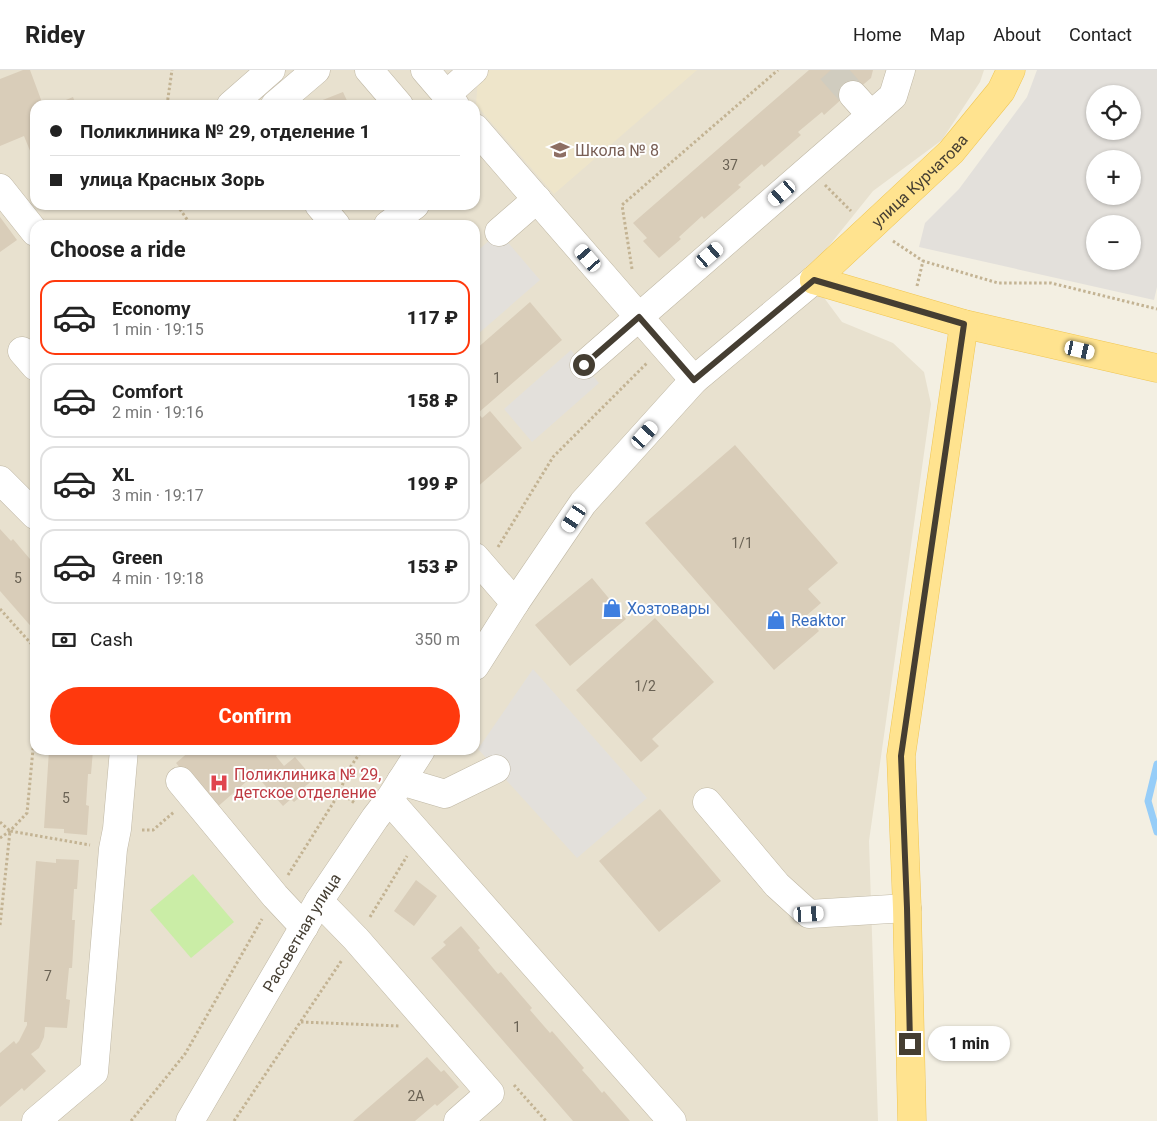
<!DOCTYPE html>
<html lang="en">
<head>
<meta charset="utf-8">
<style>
	body { margin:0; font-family:Roboto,sans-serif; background:#f2f2f2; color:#222; height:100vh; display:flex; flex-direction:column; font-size:19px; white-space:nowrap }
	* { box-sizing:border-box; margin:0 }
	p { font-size:16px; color:#767676 }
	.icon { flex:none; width:28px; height:28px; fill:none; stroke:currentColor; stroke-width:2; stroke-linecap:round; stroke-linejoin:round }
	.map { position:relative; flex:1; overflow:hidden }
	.details { position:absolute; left:30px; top:150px; width:450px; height:535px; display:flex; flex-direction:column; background:#fff; border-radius:15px; box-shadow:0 1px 4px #0004 }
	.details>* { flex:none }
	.hud { position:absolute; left:30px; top:30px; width:450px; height:110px; border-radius:15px; box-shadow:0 1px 4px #0004; display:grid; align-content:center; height:110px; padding:0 20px; background:#fff }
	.tools { position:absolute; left:1086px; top:15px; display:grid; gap:10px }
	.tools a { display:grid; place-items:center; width:55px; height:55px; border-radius:50%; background:#fff; box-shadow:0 1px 4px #0004; font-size:25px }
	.end { position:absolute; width:22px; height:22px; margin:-11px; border:6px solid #453e32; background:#fff; box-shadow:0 0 0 2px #fff }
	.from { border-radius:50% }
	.bubble { position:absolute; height:35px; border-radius:18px; background:#fff; box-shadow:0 1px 4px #0004; font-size:16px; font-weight:800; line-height:35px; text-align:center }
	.car { position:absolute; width:15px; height:30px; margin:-15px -8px; border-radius:6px; box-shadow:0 0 4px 1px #0007; background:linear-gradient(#fff 24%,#345 0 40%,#fff 0 76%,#345 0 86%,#fff 0) }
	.hud b { display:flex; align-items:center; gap:18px; height:48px; font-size:19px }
	.hud b+b { border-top:1px solid #e0e0e0 }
	.hud i { width:12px; height:12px; background:#222 }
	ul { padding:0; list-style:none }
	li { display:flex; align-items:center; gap:15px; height:75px; margin:0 10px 8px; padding:0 10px; border:2px solid #e0e0e0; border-radius:15px }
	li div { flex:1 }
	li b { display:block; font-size:19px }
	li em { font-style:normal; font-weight:800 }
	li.active { border-color:#ff390d }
	li>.icon { width:45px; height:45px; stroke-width:1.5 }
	h2 { padding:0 20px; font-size:22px; line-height:60px }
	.pay { display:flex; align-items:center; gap:12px; height:55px; padding:0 20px; font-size:19px }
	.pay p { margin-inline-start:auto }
	.cta { display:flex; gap:10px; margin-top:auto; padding:10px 20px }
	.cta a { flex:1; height:58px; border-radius:30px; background:#ff390d; color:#fff; font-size:20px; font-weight:800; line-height:58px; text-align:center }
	header { display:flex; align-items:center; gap:30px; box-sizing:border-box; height:70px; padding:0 25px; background:#fff; border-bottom:1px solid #e0e0e0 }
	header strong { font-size:24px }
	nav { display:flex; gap:28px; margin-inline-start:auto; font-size:18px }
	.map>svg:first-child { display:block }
</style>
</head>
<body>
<header>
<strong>Ridey</strong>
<nav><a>Home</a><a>Map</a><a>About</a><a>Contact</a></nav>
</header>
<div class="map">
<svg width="1157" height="1051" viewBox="0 0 1157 1051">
	<rect width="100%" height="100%" fill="#f3efe2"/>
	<path fill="#e8e1cf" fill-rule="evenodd" d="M 0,0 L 984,0 L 980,12 L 942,70 L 873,121 L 828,177 L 808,206 L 842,252 L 893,273 L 924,302 L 931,334 L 869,771 L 878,1051 L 0,1051 ZM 35,35 L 475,35 L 475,135 L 35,135 ZM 35,155 L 475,155 L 475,680 L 35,680 Z"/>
	<path fill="#eee5ca" d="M 472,0 L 697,0 L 554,124 L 476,35 L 478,7 Z"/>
	<path fill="#caeda6" d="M 193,804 L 234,852 L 191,888 L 150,840 Z"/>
	<path fill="#e3e0db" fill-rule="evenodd" d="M 1037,0 L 1157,0 L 1157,217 L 1154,230 L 919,177 L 925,153 L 959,119 L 1027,27 ZM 1095,24 L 1132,24 L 1132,61 L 1095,61 ZM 1095,89 L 1132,89 L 1132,126 L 1095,126 ZM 1095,154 L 1132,154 L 1132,191 L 1095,191 Z
		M 499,162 L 540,210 L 478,264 L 475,260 L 475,183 Z
		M 571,280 L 599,313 L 532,372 L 504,339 Z
		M 533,599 L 647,728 L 577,788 L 478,679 Z"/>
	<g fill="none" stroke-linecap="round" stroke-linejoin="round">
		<path stroke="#96cdf8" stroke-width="7" d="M 1157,694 L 1148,731 L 1157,762"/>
	</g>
	<path fill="#d9cdb9" d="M 23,0 L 30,0 L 43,35 L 35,35 L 35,93 L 24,66 L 0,76 L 0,9 Z
		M 809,0 L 873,0 L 871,8 L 858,19 L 844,27 L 824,45 L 822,42 L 798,62 L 801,65 L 764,97 L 762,94 L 738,115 L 741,117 L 704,149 L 702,146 L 679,167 L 681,169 L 659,188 L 643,171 L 647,168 L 633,153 Z
		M 343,22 L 349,35 L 310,35 Z
		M 73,27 L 76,35 L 54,35 Z
		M 0,147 L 17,170 L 0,182 Z
		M 530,232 L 562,270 L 478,343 L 482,348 L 490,341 L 522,378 L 475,419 L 475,280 Z
		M 735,375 L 838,493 L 808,519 L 821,533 L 806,546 L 819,561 L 774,600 L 645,453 Z
		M 0,459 L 11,471 L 13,469 L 35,495 L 35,561 L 0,521 Z
		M 592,508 L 626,549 L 570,596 L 535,555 Z
		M 655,548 L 714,612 L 652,669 L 659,676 L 641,692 L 576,620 Z
		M 49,680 L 93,680 L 91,704 L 88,704 L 86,735 L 89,736 L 87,765 L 64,763 L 64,759 L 44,758 Z
		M 191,680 L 283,680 L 276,686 L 284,696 L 295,687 L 314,709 L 302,719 L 305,723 L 294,732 L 291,729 L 283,736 L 255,704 L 215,739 L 176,693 Z
		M 660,739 L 721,811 L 659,862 L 599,791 Z
		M 56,789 L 79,790 L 77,819 L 74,819 L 73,835 L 72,850 L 75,850 L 72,898 L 69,898 L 66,929 L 70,930 L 67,958 L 45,957 L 44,967 L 39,978 L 31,984 L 46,1001 L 24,1021 L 22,1018 L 0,1037 L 0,983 L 14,971 L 16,974 L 19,971 L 27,955 L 27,952 L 24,952 L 36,791 L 56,793 Z
		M 416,810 L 437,826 L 414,856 L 394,841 Z
		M 461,856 L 480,878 L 478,880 L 498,904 L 501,902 L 532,938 L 530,940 L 550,963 L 552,961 L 584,998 L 582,1000 L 592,1011 L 602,1023 L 604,1021 L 630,1051 L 573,1051 L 431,888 L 446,875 L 443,872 Z
		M 427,987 L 441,1002 L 444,1000 L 459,1017 L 437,1036 L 435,1034 L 415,1051 L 353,1051 Z"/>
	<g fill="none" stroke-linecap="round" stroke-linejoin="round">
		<path stroke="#d0ccbf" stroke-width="28" stroke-dasharray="28 14" stroke-linecap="butt" d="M 831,0 L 853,25"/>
		<g stroke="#bfb7a4" stroke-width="29">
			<g id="minor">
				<path d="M 369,0 L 399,35"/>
				<path d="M 425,0 L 455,35"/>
				<path d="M 446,25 L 474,0"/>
				<path d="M 853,25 L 871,45"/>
				<path d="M 231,35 L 271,0"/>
				<path d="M 275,35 L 316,0"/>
				<path d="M 475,58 L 639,247 L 584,295"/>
				<path d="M 0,118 L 35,162"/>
				<path d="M 319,135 L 336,155"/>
				<path d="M 388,155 L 415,135"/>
				<path d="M 499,162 L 537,129"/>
				<path d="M 22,281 L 35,296"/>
				<path d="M 694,310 L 639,247 L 893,26 L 901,0"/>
				<path d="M 0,410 L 35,445"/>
				<path d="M 475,487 L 515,533"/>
				<path d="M 475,596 L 515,533 L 583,433 L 694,310 L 814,210"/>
				<path d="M 180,711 L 275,826 L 304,857"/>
				<path d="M 401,711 L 445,724 L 496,699"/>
				<path d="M 389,730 L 672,1051"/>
				<path d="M 707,732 L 777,815 L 809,844 L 907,838"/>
				<path d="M 319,831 L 356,869 L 490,1023 L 458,1051"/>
				<path d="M 36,1051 L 94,1002 L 113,779 L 117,759 L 124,680"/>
				<path id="s1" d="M 190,1051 L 319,831 L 375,748 L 389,730 L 421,680"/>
			</g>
		</g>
		<g stroke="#f0c653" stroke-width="29">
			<g id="major">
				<path d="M 814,210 L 964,254 L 1157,298"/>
				<path id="s2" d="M 814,210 L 951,82 L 1001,21 L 1011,0"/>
				<path d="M 912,1051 L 907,838 L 901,686 L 964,254"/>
			</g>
		</g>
		<path stroke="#c3b393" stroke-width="3" stroke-dasharray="2.5 2.5" stroke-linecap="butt" d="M 167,35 L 172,0
			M 825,115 L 851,141
			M 177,135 L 191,155
			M 48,137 L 62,135
			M 893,171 L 923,191
			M 632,199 L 622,135 L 778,0
			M 917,216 L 923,191 L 998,213 L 1051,213 L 1157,239
			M 498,477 L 553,387 L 647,293
			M 0,539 L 35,578
			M 340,722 L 356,734
			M 0,752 L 10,761
			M 142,760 L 153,760 L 174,742
			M 0,768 L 10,761 L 27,743 L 35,658
			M 288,805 L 340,722 L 347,702 L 362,680
			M 370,847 L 407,786
			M 0,855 L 10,761 L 90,775
			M 301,952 L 400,956
			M 514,1015 L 546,1051
			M 131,1051 L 185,984 L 262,849
			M 234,1051 L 342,890"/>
		<use href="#minor" stroke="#fff" stroke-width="28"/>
		<use href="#major" stroke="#ffe38f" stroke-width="28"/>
	</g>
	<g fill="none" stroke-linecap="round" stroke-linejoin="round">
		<path stroke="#453e32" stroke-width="6" d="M 584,295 L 639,247 L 694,310 L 814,210 L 964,254 L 901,686 L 907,838 L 910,974"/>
	</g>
	<defs>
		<g id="school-bare" transform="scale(1.5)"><path d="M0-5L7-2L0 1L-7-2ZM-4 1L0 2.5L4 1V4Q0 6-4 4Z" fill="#8d6e63" stroke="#fff" stroke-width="2.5" paint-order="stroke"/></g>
		<g id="shop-bare" transform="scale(1.5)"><path d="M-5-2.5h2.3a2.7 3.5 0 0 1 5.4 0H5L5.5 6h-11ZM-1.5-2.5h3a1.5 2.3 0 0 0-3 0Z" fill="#3f7fe0" stroke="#fff" stroke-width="2.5" paint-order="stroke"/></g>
		<g id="hospital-bare" transform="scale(1.5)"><path d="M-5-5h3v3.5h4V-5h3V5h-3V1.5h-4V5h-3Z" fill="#e0444e" stroke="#fff" stroke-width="2.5" paint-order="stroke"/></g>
	</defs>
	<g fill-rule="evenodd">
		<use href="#school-bare" x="560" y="80"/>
		<use href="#shop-bare" x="612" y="538"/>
		<use href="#shop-bare" x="776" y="550"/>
		<use href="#hospital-bare" x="219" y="713"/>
	</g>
	<g text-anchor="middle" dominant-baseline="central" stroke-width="4" stroke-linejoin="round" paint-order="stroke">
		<g font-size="14" fill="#6a6254">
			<text x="730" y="95">37</text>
			<text x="497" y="308">1</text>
			<text x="742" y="473">1/1</text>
			<text x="18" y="508">5</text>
			<text x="645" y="616">1/2</text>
			<text x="66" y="728">5</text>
			<text x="48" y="906">7</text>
			<text x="517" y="957">1</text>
			<text x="416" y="1026">2А</text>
		</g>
		<g font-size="16" fill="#785e54" stroke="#fff" text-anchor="start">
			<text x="575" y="80">Школа № 8</text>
		</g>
		<g font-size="16" fill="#453e32" stroke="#fff">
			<text stroke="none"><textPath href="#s2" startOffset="145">улица Курчатова</textPath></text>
			<text stroke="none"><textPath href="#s1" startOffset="219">Рассветная улица</textPath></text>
		</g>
		<g font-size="16" fill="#366cbe" stroke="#fff" text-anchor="start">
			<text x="627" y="538">Хозтовары</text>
			<text x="791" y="550">Reaktor</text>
		</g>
		<g font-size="16" fill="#be3a42" stroke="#fff" text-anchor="start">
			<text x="234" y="704">Поликлиника № 29,<tspan x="234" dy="18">детское отделение</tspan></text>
		</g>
	</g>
</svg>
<div class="tools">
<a><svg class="icon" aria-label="locate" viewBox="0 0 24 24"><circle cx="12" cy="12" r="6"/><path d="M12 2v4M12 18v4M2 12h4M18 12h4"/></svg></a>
<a>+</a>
<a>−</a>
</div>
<i class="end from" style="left:584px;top:295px"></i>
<i class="end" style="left:910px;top:974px"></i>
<div class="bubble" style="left:928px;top:956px;width:82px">1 min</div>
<i class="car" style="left:782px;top:123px;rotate:229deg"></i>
<i class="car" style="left:710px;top:185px;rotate:49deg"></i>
<i class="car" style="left:588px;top:188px;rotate:319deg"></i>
<i class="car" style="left:1080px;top:280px;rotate:103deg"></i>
<i class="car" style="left:645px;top:365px;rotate:42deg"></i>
<i class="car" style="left:574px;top:448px;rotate:214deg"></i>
<i class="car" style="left:809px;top:844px;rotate:87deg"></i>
<div class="hud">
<b><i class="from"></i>Поликлиника № 29, отделение 1</b>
<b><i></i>улица Красных Зорь</b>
</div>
<section class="details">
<h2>Choose a ride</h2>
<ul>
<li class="active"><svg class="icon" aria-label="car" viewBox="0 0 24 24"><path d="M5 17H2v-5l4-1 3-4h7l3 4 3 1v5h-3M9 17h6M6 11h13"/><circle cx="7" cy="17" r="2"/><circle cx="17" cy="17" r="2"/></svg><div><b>Economy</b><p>1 min · 19:15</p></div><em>117 ₽</em></li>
<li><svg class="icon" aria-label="car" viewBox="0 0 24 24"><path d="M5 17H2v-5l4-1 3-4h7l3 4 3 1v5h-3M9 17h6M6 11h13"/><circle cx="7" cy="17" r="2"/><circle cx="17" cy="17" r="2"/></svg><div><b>Comfort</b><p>2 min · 19:16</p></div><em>158 ₽</em></li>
<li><svg class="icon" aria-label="car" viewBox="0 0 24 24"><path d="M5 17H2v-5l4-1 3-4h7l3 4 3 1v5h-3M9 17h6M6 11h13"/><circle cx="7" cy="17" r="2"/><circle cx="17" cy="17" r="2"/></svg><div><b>XL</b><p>3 min · 19:17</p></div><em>199 ₽</em></li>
<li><svg class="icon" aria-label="car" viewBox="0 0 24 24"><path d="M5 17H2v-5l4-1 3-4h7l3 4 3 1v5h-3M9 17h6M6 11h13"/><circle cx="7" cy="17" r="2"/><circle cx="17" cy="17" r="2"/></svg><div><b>Green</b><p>4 min · 19:18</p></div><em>153 ₽</em></li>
</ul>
<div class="pay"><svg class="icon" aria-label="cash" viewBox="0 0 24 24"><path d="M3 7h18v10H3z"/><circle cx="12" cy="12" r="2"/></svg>Cash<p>350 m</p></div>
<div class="cta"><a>Confirm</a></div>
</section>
</div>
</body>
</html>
